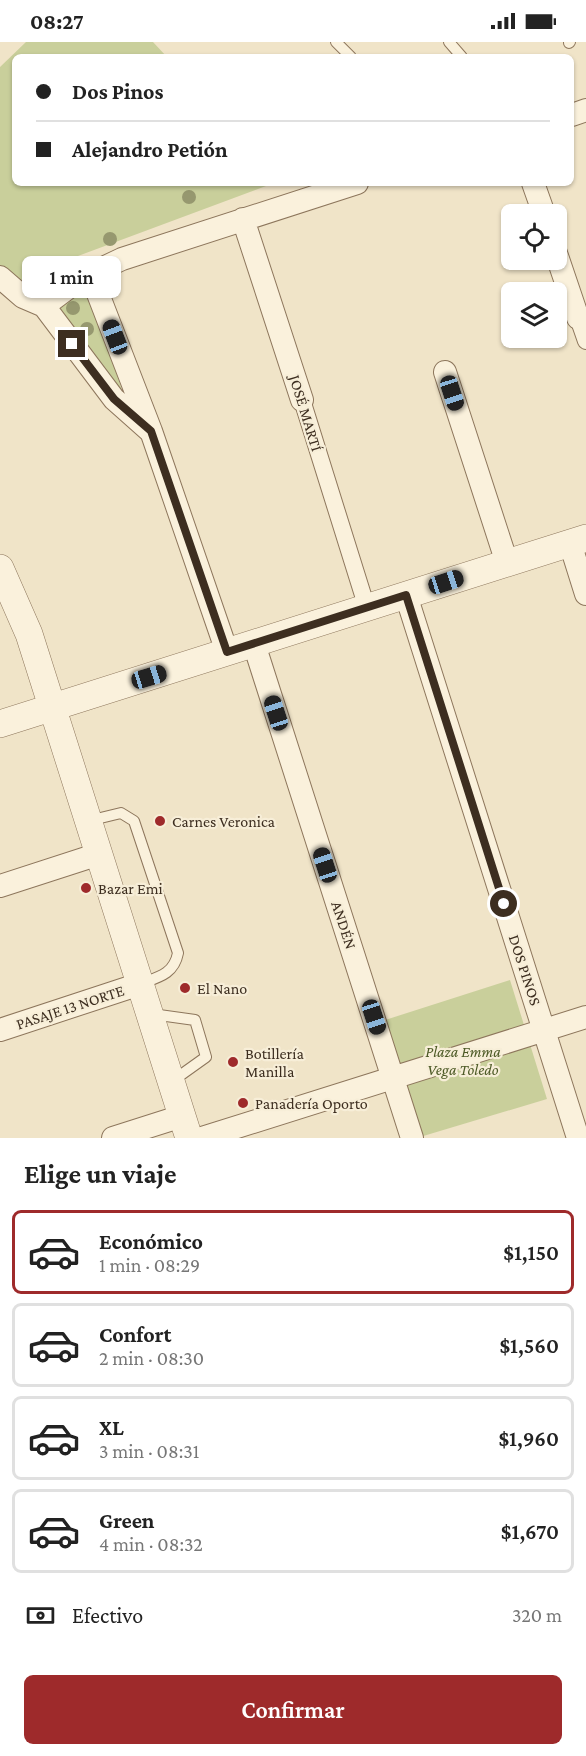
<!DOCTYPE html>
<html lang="es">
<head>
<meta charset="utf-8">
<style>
	body { margin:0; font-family:"Crimson Pro",serif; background:#f2f2f2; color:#222; height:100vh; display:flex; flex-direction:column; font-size:22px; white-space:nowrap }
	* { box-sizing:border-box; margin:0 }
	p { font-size:20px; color:#767676 }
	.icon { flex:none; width:33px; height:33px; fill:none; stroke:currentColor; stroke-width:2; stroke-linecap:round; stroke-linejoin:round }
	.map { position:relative; height:1096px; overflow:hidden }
	.panel { display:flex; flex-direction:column; background:#fff; flex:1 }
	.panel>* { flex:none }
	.guide { position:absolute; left:12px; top:12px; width:562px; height:132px; border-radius:9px; box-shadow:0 2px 4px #0004; display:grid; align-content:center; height:132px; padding:0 24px; background:#fff }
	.fabs { position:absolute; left:501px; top:162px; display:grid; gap:12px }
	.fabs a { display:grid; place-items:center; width:66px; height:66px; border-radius:9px; background:#fff; box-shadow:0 2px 4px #0004; font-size:30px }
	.end { position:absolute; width:27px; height:27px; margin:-14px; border:8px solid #3d2e20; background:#fff; box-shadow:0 0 0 3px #fff }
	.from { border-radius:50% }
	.bubble { position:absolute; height:42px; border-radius:9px; background:#fff; box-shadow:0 2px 4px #0004; font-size:20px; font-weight:600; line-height:42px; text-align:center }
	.car { position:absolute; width:18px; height:36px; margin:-18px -9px; border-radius:8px; box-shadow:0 0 4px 2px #0007; background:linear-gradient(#222 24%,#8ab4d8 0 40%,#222 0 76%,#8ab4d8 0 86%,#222 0) }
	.guide b { display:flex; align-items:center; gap:21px; height:57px; font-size:22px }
	.guide b+b { border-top:2px solid #e0e0e0 }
	.guide i { width:15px; height:15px; background:#222 }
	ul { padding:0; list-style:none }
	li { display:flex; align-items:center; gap:18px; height:84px; margin:0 12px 9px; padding:0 12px; border:3px solid #e0e0e0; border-radius:9px }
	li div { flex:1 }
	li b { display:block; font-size:22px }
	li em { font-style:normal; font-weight:600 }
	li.current { border-color:#9e2a2b }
	li>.icon { width:54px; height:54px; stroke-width:1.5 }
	h2 { padding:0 24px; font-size:27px; line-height:72px }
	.pay { display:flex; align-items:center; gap:15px; height:66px; padding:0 24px; font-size:22px }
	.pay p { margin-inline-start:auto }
	.action { display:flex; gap:12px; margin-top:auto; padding:12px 24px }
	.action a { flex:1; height:69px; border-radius:9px; background:#9e2a2b; color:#fff; font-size:24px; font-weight:600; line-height:69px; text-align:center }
	.status { display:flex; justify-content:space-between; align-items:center; height:42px; padding:0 30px; background:#fff; direction:ltr }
	.status svg { height:16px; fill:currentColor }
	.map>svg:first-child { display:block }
</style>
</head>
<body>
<div class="status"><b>08:27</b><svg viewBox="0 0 49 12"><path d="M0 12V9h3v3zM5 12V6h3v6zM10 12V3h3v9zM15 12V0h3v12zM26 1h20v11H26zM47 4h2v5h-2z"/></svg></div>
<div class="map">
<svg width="586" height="1096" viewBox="0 0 586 1096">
	<rect width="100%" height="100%" fill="#f0e4c8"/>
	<path fill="#c9cf9b" d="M 26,0 L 153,0 L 167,15 L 15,15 L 15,141 L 274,141 L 35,230 L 17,247 L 0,228 L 0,25 Z
		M 79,247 L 89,249 L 123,351 L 60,272 L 61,263 Z
		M 510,938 L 547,1057 L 420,1095 L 382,979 Z"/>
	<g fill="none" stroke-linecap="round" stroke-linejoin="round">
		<g stroke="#8d765c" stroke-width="12">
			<path id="service" d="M 336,0 L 351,15
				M 449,0 L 462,15
				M 569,1 L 570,0
				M 88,779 L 121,771 L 134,779 L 178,911 C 174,932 159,935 140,942
				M 152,972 L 195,978 L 206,1015 L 171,1040"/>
		</g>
		<g stroke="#8d765c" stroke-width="18">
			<path id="pedestrian" d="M 578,276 L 586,299
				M 302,358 L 367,566"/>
		</g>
		<g stroke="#8d765c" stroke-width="24">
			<path id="minor" d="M 572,73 L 586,68
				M 533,141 L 544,172
				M 243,177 L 302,358
				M 556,211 L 578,276
				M 90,231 L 151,389 L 227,610
				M 0,235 L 23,255 L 44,264 L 114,357 L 150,389
				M 44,264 L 80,237 L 122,217 L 357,141
				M 445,330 L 507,521
				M 570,501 L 586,552
				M 406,553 L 578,1096
				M 254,602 L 412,1096
				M 0,844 L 99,812
				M 0,988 L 140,942
				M 113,1096 L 182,1074
				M 202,1096 L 586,975"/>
		</g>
		<g stroke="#8d765c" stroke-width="28">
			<path id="tertiary" d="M 0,526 L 29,592 L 189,1096
				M 0,682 L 586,496"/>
		</g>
		<use href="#service" stroke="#faf1dc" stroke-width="10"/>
		<use href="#pedestrian" stroke="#faf1dc" stroke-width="16"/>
		<use href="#minor" stroke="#faf1dc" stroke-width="22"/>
		<use href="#tertiary" stroke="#faf1dc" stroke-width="27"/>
	</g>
	<g fill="#96986f">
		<circle cx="189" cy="155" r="7"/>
		<circle cx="110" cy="197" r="7"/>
		<circle cx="73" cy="266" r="7"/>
		<circle cx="87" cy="287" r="7"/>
	</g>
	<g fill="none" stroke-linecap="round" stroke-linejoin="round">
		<path stroke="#3d2e20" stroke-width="8" d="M 72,302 L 114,357 L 151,389 L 227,610 L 406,553 L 504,862"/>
	</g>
	<g fill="#9e2a2b" stroke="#f7eed8" stroke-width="2">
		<circle cx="160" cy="779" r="6"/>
		<circle cx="86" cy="846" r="6"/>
		<circle cx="185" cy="946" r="6"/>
		<circle cx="233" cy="1020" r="6"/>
		<circle cx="243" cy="1061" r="6"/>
	</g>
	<g text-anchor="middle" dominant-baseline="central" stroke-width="4.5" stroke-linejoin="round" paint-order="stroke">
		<g font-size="16" fill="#3d2e20" stroke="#f7eed8">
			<text transform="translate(306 371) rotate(73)">JOSÉ MARTÍ</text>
			<text transform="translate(344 883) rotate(72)">ANDÉN</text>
			<text transform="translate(525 928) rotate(72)">DOS PINOS</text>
			<text transform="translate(70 965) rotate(-18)">PASAJE 13 NORTE</text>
		</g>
		<g font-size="16" fill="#3d2e20" stroke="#f7eed8" text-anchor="start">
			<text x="172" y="779">Carnes Veronica</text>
			<text x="98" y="846">Bazar Emi</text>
			<text x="197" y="946">El Nano</text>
			<text x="245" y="1011">Botillería<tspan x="245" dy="18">Manilla</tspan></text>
			<text x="255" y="1061">Panadería Oporto</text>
		</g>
		<g font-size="16" font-style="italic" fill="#4d5a26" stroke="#f7eed8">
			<text x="463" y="1009">Plaza Emma<tspan x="463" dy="18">Vega Toledo</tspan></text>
		</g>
	</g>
</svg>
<div class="fabs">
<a><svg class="icon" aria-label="locate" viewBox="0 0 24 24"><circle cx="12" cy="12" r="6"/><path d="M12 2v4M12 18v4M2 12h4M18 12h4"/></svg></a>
<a><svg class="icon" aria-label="layers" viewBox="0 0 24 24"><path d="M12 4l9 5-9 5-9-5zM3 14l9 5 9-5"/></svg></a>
</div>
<i class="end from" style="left:504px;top:862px"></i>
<i class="end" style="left:72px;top:302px"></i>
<div class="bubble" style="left:22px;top:214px;width:99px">1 min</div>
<i class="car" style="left:115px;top:295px;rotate:339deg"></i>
<i class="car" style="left:452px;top:351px;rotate:162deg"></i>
<i class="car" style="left:446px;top:540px;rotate:72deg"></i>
<i class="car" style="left:149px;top:635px;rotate:73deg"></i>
<i class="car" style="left:276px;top:671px;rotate:342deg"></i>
<i class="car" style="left:325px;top:823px;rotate:342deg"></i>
<i class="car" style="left:374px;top:975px;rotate:162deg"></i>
<div class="guide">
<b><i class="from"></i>Dos Pinos</b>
<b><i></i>Alejandro Petión</b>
</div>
</div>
<section class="panel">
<h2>Elige un viaje</h2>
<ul>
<li class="current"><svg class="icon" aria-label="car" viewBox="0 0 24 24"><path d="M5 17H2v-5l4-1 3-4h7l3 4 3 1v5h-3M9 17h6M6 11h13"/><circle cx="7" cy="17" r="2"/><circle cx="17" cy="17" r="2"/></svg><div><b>Económico</b><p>1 min · 08:29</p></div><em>$1,150</em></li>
<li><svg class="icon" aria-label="car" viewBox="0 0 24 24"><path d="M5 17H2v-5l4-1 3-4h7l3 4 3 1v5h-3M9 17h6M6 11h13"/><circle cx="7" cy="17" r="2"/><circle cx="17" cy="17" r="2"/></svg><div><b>Confort</b><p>2 min · 08:30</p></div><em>$1,560</em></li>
<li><svg class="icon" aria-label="car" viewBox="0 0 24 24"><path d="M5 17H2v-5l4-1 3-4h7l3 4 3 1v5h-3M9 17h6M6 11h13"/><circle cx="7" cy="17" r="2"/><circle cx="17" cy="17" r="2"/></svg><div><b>XL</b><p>3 min · 08:31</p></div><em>$1,960</em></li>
<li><svg class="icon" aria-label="car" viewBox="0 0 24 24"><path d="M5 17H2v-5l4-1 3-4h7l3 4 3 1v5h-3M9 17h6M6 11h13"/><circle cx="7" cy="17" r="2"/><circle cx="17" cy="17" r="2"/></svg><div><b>Green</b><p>4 min · 08:32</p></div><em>$1,670</em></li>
</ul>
<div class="pay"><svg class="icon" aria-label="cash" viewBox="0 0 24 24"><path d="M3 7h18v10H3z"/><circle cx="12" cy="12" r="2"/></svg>Efectivo<p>320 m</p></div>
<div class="action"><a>Confirmar</a></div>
</section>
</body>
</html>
